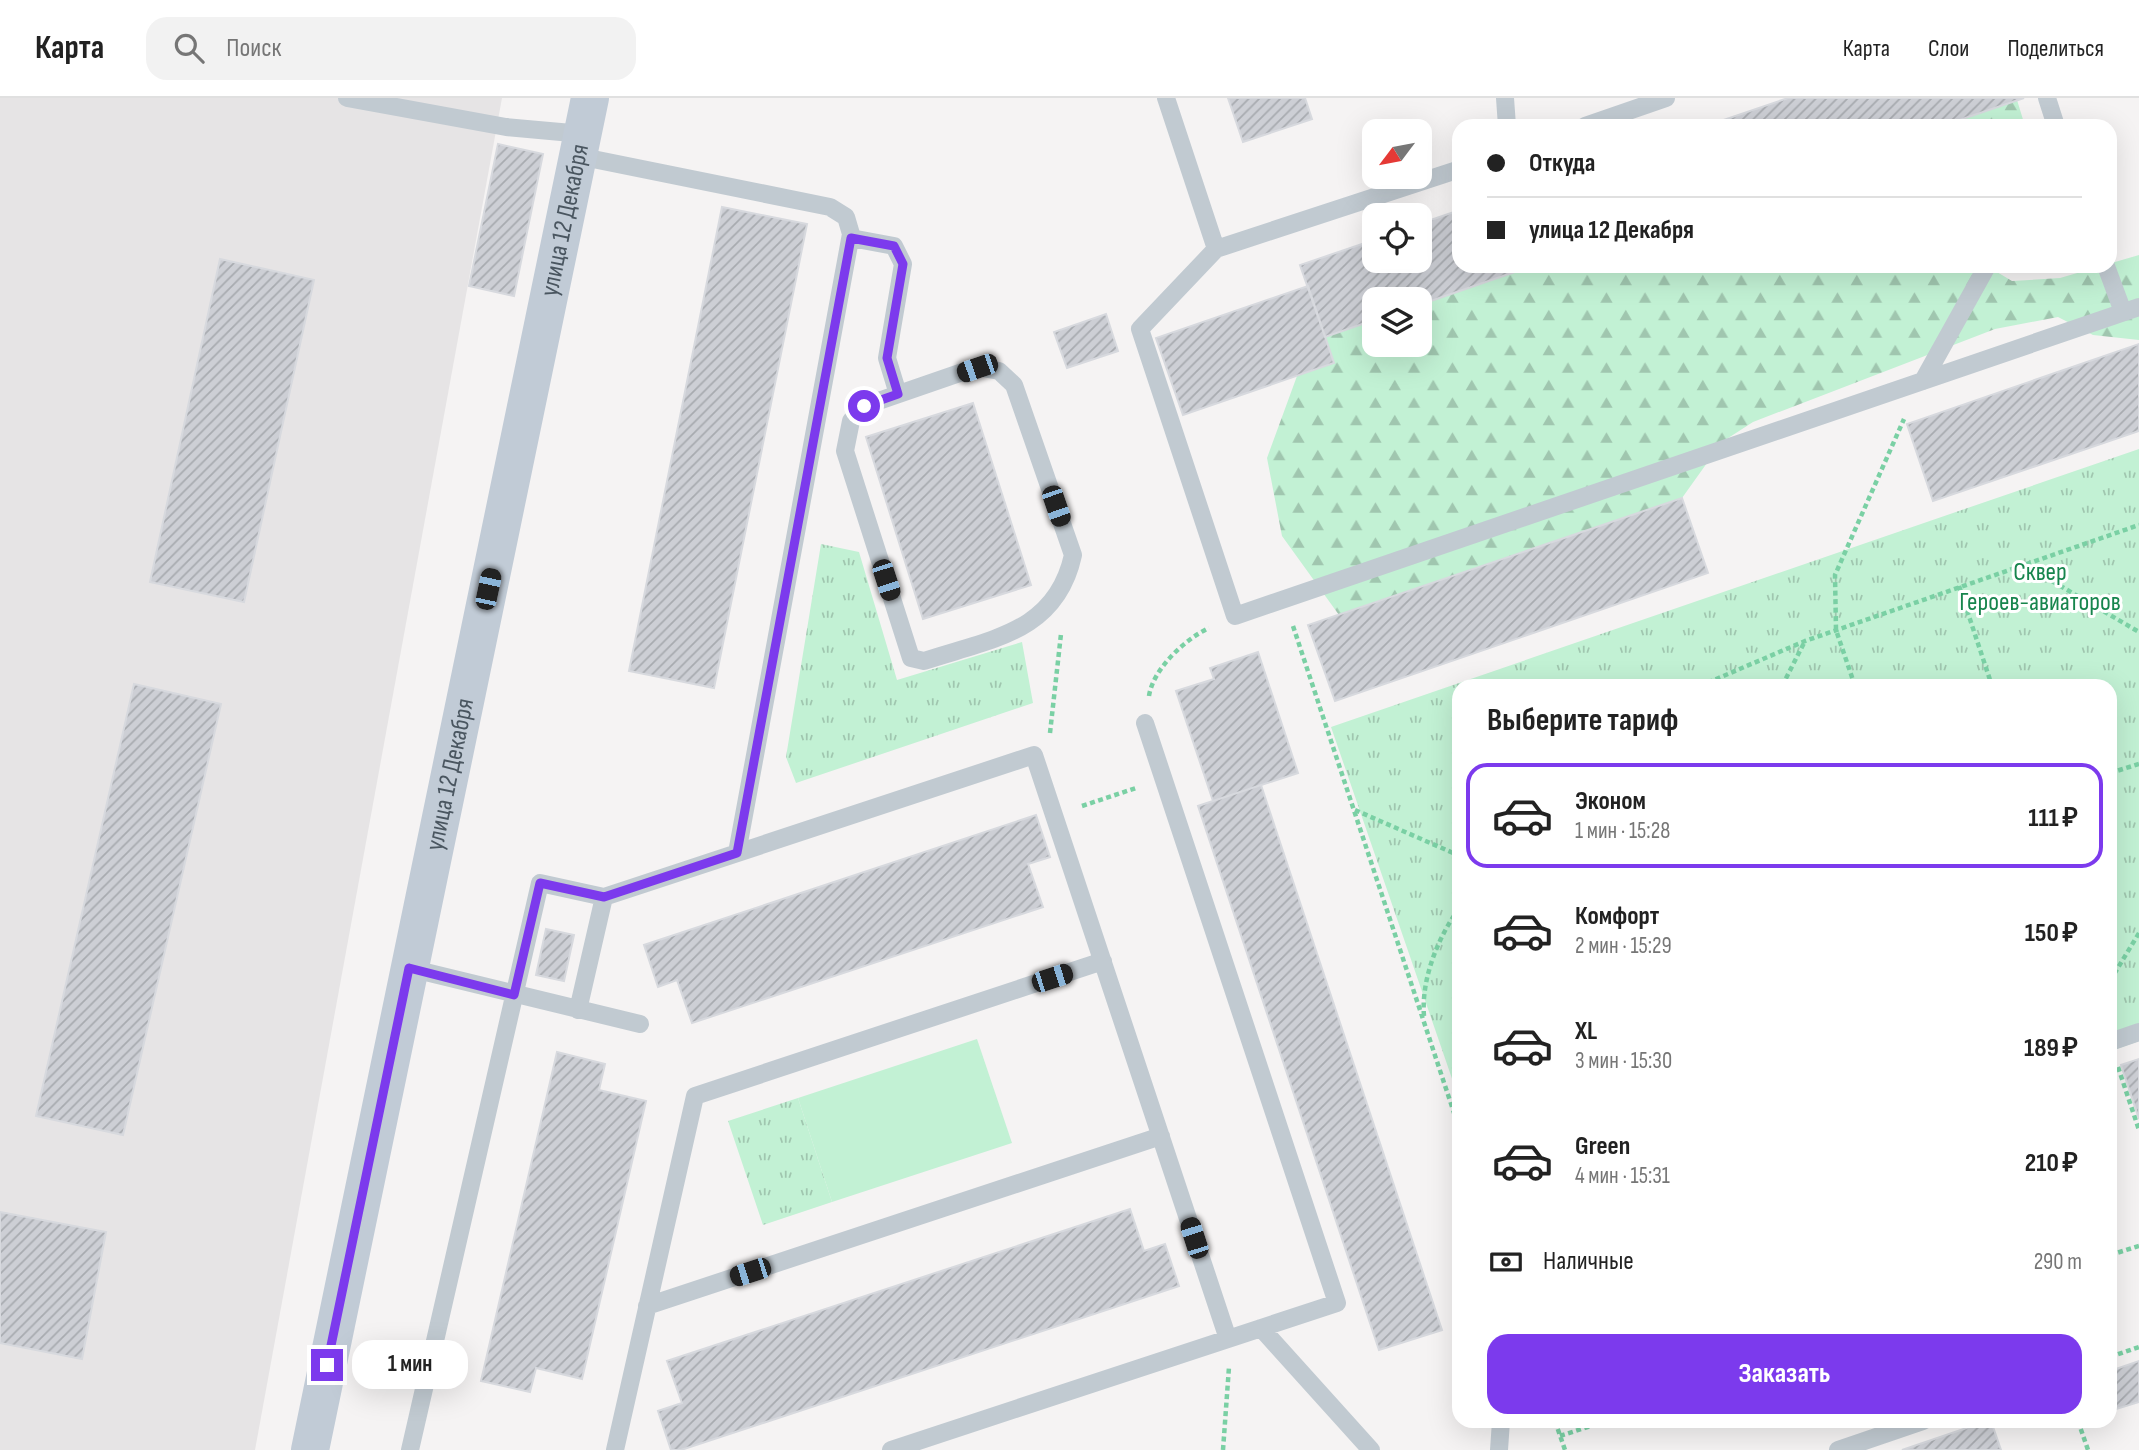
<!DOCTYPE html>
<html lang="ru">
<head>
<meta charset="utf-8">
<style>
	body { margin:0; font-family:"Sofia Sans Condensed",sans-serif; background:#f2f2f2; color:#222; height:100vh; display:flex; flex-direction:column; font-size:26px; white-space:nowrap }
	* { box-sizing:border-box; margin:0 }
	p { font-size:23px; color:#767676 }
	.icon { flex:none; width:38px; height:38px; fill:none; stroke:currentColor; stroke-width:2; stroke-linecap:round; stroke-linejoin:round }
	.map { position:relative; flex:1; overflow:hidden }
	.details { position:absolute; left:1452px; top:581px; width:665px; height:749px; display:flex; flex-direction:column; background:#fff; border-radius:21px; box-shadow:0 7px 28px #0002 }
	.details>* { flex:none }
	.hud { position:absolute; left:1452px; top:21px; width:665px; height:154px; border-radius:21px; box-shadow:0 7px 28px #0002; display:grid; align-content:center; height:154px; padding:0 35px; background:#fff }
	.needle { width:46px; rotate:238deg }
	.fabs { position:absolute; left:1362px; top:21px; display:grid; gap:14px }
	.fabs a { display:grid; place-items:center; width:70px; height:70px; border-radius:14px; background:#fff; box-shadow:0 7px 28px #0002; font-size:35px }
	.end { position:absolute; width:32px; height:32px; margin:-16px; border:9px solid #7c3aed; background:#fff; box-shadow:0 0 0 4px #fff }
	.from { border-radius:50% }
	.bubble { position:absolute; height:49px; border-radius:21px; background:#fff; box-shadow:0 7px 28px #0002; font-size:23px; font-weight:700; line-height:49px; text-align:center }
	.car { position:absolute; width:21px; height:42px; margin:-21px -10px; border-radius:9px; box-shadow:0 0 5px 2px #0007; background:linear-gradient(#222 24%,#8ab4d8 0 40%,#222 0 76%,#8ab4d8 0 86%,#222 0) }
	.hud b { display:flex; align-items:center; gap:24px; height:66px; font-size:26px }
	.hud b+b { border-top:2px solid #e0e0e0 }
	.hud i { width:18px; height:18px; background:#222 }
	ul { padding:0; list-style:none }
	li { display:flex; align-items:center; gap:21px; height:105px; margin:0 14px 10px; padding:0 21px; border:4px solid transparent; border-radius:21px }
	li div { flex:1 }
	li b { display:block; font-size:26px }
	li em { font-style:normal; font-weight:700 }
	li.current { border-color:#7c3aed }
	li>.icon { width:63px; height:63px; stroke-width:1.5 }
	h2 { padding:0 35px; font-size:32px; line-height:84px }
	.pay { display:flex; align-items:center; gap:18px; height:77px; padding:0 35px; font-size:26px }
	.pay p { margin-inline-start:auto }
	.cta { display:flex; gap:14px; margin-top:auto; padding:14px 35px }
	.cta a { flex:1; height:80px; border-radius:21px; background:#7c3aed; color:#fff; font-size:28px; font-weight:700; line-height:80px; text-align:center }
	header { display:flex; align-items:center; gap:42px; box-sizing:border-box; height:98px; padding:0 35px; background:#fff; border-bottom:2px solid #e0e0e0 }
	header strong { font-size:33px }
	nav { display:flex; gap:38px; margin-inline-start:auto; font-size:24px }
	.search { width:490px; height:63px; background:#f2f2f2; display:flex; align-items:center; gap:18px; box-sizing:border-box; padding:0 24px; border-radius:21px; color:#767676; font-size:26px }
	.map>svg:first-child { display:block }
</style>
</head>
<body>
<header>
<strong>Карта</strong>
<div class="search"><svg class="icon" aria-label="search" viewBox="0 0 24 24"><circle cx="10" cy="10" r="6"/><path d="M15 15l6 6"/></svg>Поиск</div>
<nav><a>Карта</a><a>Слои</a><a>Поделиться</a></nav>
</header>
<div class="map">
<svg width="2139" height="1352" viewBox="0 0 2139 1352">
	<defs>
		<pattern id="forest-firs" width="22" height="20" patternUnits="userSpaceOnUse" patternTransform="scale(1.75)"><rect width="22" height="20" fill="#c2f1d4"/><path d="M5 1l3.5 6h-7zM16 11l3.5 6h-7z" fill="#a0c6af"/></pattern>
		<pattern id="park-tufts" width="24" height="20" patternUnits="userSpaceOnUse" patternTransform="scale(1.75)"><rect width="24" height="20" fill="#c2f1d4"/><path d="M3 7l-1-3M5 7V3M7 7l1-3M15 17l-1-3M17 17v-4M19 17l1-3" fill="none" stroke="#a0c6af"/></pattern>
		<pattern id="building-hatch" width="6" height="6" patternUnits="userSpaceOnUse" patternTransform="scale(1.75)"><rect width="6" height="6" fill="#cdcfd5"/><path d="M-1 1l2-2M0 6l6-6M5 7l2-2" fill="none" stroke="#a8abb0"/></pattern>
	</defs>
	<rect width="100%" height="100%" fill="#f5f3f3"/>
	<path fill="#e6e4e5" d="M 0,0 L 502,0 L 255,1352 L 0,1352 Z"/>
	<path fill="url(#forest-firs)" d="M 2017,2 L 2025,28 L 1942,28 Z
		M 2139,157 L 2139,242 L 2093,237 L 2058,219 L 1995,231 L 1753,324 L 1722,344 L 1682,400 L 1339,517 L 1282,438 L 1267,360 L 1297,278 L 1334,265 L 1325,239 L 1374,222 L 1374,247 L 1419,247 L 1419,207 L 1532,168 L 1987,168 L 2012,183 L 2060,180 Z"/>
	<path fill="url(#park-tufts)" d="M 2139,351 L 2139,943 L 2111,953 L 2110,588 L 1460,588 L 1459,1001 L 1331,629 Z
		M 821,446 L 859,454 L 897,582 L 1022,544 L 1033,605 L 796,685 L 786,659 Z
		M 798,1000 L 832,1104 L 763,1127 L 728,1023 Z"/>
	<path fill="#c2f1d4" d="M 977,941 L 1012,1045 L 832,1104 L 798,1000 Z"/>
	<path fill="url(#building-hatch)" stroke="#d7d9de" stroke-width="2" d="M 1228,0 L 1305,0 L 1312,21 L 1243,44 Z
		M 1788,0 L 2024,0 L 1942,28 L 1706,28 Z
		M 498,46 L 543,56 L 514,198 L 469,188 Z
		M 722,109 L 807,126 L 714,590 L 629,573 Z
		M 1460,112 L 1460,168 L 1532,168 L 1419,207 L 1419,201 L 1374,201 L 1374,222 L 1325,239 L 1300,167 L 1374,142 L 1374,163 L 1419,163 L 1419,126 Z
		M 220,161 L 314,182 L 244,504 L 150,484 Z
		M 1308,188 L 1334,265 L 1183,317 L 1156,240 Z
		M 1106,216 L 1118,253 L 1067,270 L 1054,234 Z
		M 2139,246 L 2139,333 L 1933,403 L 1907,326 Z
		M 973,305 L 1031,487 L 923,521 L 866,339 Z
		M 1682,400 L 1708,475 L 1335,603 L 1308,527 Z
		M 1258,554 L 1298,675 L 1213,703 L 1176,593 L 1214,581 L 1210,570 Z
		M 134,586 L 221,606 L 123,1037 L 36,1018 Z
		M 1261,687 L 1442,1232 L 1379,1252 L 1198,708 Z
		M 1036,717 L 1050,759 L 1028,766 L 1043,809 L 692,925 L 677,882 L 658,889 L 644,847 Z
		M 546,831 L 574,837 L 564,883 L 536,877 Z
		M 557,954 L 605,966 L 599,992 L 646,1003 L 582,1281 L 536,1270 L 530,1294 L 481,1283 Z
		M 2139,961 L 2139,1021 L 2121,967 Z
		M 1130,1111 L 1144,1153 L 1165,1146 L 1179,1188 L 681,1352 L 671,1352 L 658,1313 L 682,1305 L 667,1263 Z
		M 0,1114 L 106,1134 L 82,1261 L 0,1245 Z
		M 2139,1263 L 2139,1304 L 2110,1313 L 2110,1273 Z
		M 1987,1323 L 1991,1323 L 2001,1352 L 1902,1352 Z"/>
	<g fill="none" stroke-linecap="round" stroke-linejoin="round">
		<path stroke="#7ad0a4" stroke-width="4.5" stroke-dasharray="5 3.5" stroke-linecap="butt" d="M 2023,466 L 2139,534
			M 1959,488 L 1992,588
			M 1293,528 L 1460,1033
			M 1700,588 L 1805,543 L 2139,427
			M 1782,588 L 1804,545
			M 1855,588 L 1836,532 L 1835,477 L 1904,321
			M 1149,598 C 1153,571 1185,541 1209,530
			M 1050,635 L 1061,536
			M 2110,675 L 2139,666
			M 1082,708 L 1136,690
			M 1355,712 L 1460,758
			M 2110,883 L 2139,835
			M 1424,918 C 1421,881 1438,839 1460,809
			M 2118,969 L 2139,1032
			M 2110,1157 L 2139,1148
			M 2110,1259 L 2139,1249
			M 1555,1323 L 1565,1352
			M 2078,1323 L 2088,1352
			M 1560,1338 L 1606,1323
			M 1223,1352 L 1229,1269"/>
		<path stroke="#c1cad1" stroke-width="18" d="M 347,0 L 506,29 L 583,36
			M 1166,0 L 1216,151
			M 1505,0 L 1507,28
			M 2047,0 L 2056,28
			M 1585,28 L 1666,0
			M 578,58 L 830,109 L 846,119 L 851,136 L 737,755
			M 1460,71 L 1216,151 L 1140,231 L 1235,518 L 2139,209
			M 851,140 L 894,148 L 903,166 L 887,260 L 898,296
			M 2106,168 L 2123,214
			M 977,269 L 999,273 L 1014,287 L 1073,457 C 1056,535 990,541 924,563 L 911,560 L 845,353 L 851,323 L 864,308 Z
			M 1923,283 L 1987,168
			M 409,870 L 640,926
			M 578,912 L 604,799
			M 2110,944 L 2139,934
			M 647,1208 L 1161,1038
			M 1261,1230 L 1371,1352
			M 410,1352 L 540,785 L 604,799 L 1034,657 L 1228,1241
			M 615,1352 L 695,998 L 1103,863
			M 891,1352 L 1337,1205 L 1145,625
			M 1499,1352 L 1501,1323
			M 1838,1352 L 1923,1323"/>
		<path stroke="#c1cbd6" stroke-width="38" id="s1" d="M 310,1352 L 590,0"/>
	</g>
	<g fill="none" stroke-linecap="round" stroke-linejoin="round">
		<path stroke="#7c3aed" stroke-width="9" d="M 327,1267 L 409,870 L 514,897 L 540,785 L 604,799 L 737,755 L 851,140 L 894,148 L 903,166 L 887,260 L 898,296 L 864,308"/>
	</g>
	<g text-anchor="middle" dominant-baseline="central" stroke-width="6" stroke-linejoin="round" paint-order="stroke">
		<g font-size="26" fill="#4a5660" stroke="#fff">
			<text stroke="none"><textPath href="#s1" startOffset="1256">улица 12 Декабря</textPath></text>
			<text stroke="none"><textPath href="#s1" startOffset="690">улица 12 Декабря</textPath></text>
		</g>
		<g font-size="26" fill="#17854d" stroke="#fff">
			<text x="2040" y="474">Сквер<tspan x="2040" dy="30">Героев-авиаторов</tspan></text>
		</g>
	</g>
</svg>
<div class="fabs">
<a><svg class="needle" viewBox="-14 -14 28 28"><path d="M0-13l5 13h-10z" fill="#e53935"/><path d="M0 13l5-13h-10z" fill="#767676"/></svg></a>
<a><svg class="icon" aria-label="locate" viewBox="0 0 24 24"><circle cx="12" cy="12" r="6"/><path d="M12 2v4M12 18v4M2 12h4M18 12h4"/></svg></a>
<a><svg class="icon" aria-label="layers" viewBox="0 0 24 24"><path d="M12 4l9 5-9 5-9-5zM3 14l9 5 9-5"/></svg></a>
</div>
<i class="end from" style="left:864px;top:308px"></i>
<i class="end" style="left:327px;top:1267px"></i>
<div class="bubble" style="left:352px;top:1242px;width:116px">1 мин</div>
<i class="car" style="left:977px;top:270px;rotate:251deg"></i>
<i class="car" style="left:1056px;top:408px;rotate:161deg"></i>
<i class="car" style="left:886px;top:482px;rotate:162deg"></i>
<i class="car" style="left:488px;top:491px;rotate:12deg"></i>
<i class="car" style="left:1052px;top:880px;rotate:72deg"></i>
<i class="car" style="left:1194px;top:1140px;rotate:342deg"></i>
<i class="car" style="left:750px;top:1174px;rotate:252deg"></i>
<div class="hud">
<b><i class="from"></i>Откуда</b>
<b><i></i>улица 12 Декабря</b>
</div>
<section class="details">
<h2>Выберите тариф</h2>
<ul>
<li class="current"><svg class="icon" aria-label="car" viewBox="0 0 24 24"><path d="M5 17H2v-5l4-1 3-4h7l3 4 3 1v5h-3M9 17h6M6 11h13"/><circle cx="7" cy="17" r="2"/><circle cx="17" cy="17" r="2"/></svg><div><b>Эконом</b><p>1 мин · 15:28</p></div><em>111 ₽</em></li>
<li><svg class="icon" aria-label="car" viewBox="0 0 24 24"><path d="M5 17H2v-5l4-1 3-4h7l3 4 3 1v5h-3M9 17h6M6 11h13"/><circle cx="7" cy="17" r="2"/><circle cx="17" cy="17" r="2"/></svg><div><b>Комфорт</b><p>2 мин · 15:29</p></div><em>150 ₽</em></li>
<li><svg class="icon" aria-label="car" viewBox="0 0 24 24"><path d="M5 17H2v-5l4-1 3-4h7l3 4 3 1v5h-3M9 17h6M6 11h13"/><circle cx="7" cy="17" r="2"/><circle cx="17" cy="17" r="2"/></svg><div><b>XL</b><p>3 мин · 15:30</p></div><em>189 ₽</em></li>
<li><svg class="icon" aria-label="car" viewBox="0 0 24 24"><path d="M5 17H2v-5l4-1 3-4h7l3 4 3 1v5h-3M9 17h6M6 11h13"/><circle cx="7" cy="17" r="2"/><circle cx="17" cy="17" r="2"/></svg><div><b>Green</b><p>4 мин · 15:31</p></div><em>210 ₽</em></li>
</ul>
<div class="pay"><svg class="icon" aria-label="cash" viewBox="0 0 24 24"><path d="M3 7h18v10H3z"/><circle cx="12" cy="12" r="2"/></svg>Наличные<p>290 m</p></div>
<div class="cta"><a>Заказать</a></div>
</section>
</div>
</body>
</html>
